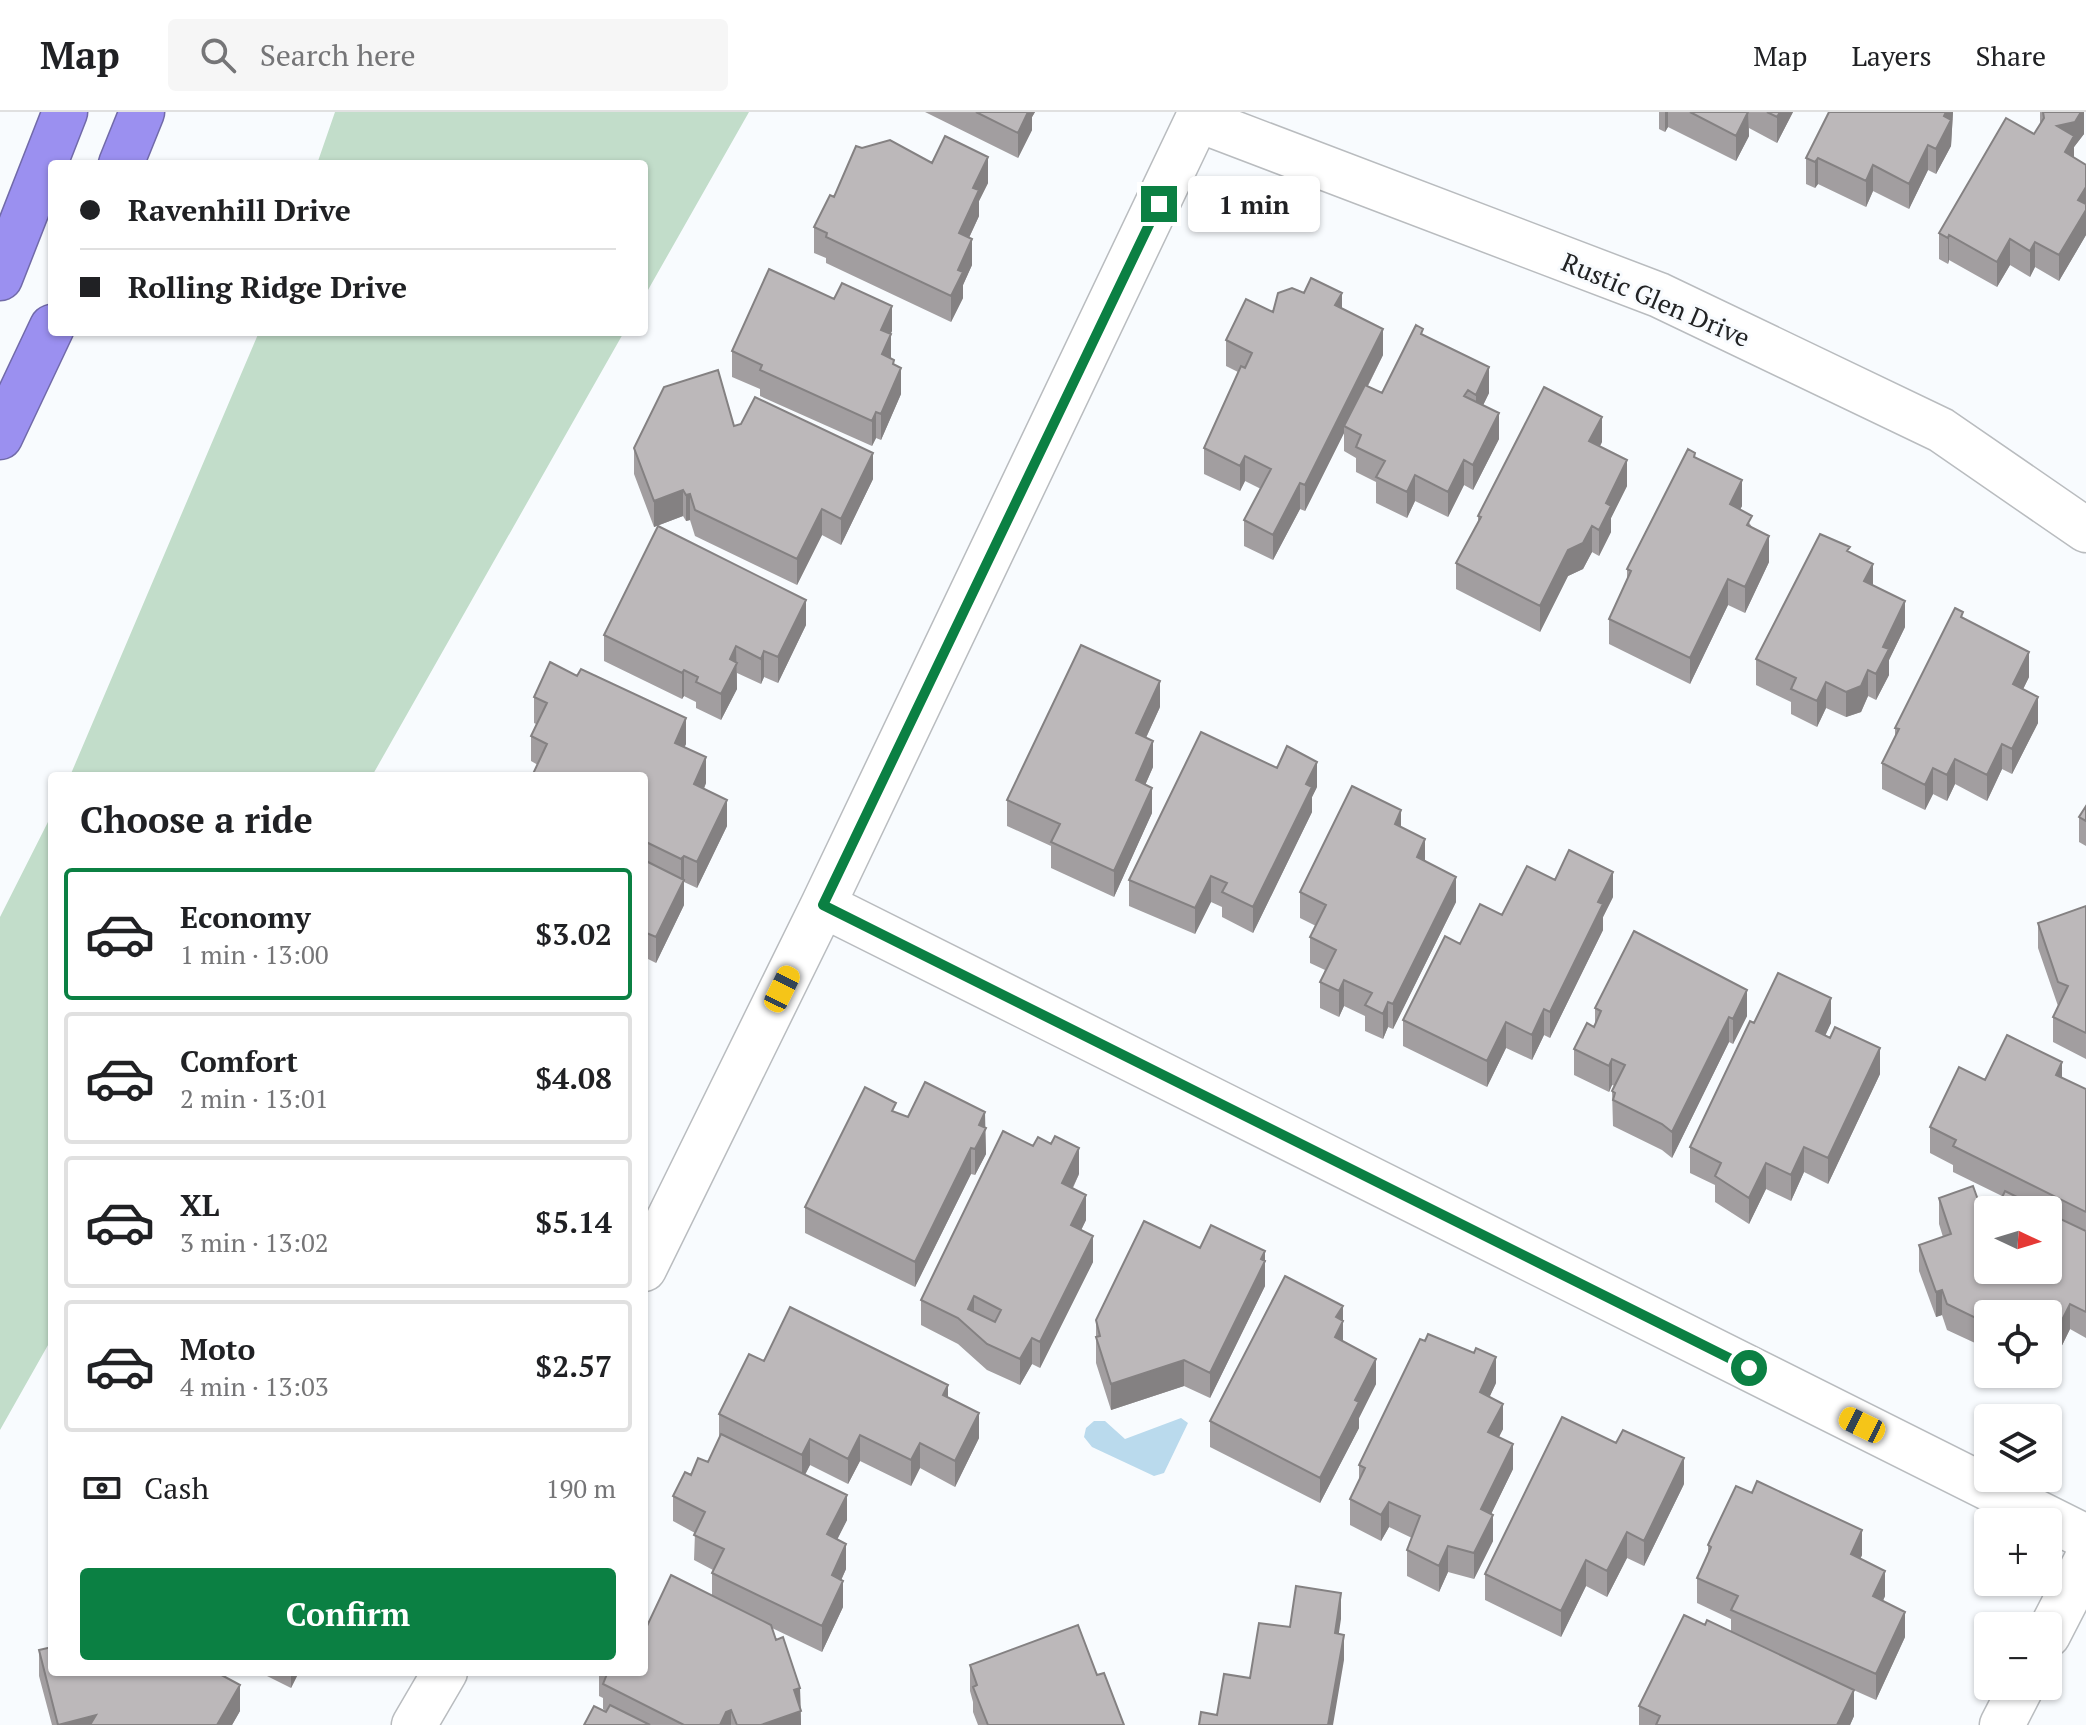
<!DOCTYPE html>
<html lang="en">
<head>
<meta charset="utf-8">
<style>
	body { margin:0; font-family:"PT Serif",serif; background:#f6f6f6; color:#202124; height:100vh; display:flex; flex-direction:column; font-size:30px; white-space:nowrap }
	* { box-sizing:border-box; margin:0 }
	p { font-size:26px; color:#757577 }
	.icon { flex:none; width:44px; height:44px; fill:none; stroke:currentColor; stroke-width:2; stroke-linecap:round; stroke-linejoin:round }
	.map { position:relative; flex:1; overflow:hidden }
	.panel { position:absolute; left:48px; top:660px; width:600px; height:904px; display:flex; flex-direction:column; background:#fff; border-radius:8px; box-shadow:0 2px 6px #0004 }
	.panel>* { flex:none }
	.banner { position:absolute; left:48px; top:48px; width:600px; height:176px; border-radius:8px; box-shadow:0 2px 6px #0004; display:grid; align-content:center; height:176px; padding:0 32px; background:#fff }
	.needle { width:52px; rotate:94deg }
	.controls { position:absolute; left:1974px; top:1084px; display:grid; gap:16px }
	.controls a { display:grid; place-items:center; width:88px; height:88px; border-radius:8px; background:#fff; box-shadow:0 2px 6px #0004; font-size:40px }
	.end { position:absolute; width:36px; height:36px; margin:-18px; border:10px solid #0b8043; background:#fff; box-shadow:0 0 0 4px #fff }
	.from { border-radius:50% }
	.bubble { position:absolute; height:56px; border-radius:8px; background:#fff; box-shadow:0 2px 6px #0004; font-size:26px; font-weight:700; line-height:56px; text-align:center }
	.car { position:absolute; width:24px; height:48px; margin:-24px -12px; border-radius:10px; box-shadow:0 0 6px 2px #0007; background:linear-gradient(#f5c518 24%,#345 0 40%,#f5c518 0 76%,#345 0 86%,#f5c518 0) }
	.banner b { display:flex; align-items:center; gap:28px; height:76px; font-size:30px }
	.banner b+b { border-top:2px solid #e0e0e0 }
	.banner i { width:20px; height:20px; background:#202124 }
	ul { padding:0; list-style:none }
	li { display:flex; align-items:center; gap:24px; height:132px; margin:0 16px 12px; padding:0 16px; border:4px solid #e0e0e0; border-radius:8px }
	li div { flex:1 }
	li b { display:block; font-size:30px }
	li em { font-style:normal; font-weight:700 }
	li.on { border-color:#0b8043 }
	li>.icon { width:72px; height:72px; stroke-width:1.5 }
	h2 { padding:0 32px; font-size:36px; line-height:96px }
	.pay { display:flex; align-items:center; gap:20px; height:88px; padding:0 32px; font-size:30px }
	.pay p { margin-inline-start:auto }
	.primary-button { display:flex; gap:16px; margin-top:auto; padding:16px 32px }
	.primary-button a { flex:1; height:92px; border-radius:8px; background:#0b8043; color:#fff; font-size:32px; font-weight:700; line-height:92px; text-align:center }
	header { display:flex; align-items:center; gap:48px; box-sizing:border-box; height:112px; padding:0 40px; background:#fff; border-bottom:2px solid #e0e0e0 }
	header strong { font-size:38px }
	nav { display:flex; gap:44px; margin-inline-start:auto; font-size:28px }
	.search { width:560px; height:72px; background:#f6f6f6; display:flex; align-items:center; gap:20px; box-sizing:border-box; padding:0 28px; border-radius:8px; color:#757577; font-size:30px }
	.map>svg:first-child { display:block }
</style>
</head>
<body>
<header>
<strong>Map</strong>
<div class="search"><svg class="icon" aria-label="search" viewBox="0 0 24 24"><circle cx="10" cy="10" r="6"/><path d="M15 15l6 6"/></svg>Search here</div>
<nav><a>Map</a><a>Layers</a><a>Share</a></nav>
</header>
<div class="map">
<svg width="2086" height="1613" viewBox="0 0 2086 1613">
	<rect width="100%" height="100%" fill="#f8fbfe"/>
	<path fill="#c2ddca" d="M 335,0 L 749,0 L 644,185 L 644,52 L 317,52 Z
		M 259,220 L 624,220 L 372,664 L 70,664 Z
		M 52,702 L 52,1226 L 0,1318 L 0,805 Z"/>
	<path fill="#badaed" d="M 1181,1306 L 1188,1311 L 1164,1361 L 1154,1364 L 1092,1335 L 1084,1325 L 1086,1316 L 1094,1309 L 1105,1309 L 1125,1327 Z"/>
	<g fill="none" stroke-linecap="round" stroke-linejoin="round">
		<g stroke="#b9bcbf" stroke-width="47">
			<path id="minor" d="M 1199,8 L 1659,183 L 1941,318 L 2086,418
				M 823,793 L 2086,1425
				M 644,1157 L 823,793 L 1201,0
				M 2048,1523 L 2086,1449
				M 414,1613 L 445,1560
				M 2002,1613 L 2022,1574"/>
		</g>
		<g stroke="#716aa9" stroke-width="47">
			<path id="motorway" d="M 121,52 L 142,0
				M 0,166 L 65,0
				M 0,325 L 52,215"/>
		</g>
		<use href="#minor" stroke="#fff" stroke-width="44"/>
		<use href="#motorway" stroke="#9b90f0" stroke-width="44"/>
	</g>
	<path fill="#a29ea0" d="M 925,0 L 1035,0 L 1032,5 L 1032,18 L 1018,46 Z
		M 1659,0 L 1793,0 L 1777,31 L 1749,16 L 1749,24 L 1736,49 L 1668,15 L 1665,20 L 1659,17 Z
		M 1953,0 L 1951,34 L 1936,62 L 1928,58 L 1909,97 L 1873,79 L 1866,95 L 1818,72 L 1815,76 L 1806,72 L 1806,46 Z
		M 2040,0 L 2084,0 L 2084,22 L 2074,35 L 2074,46 L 2086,53 L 2086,123 L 2059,169 L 2035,155 L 2030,165 L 2010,153 L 1997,175 L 1949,148 L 1948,152 L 1939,147 L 1939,121 L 2034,22 L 2040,12 Z
		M 862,36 L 932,51 L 988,71 L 979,89 L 979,104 L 969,126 L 972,153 L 963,173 L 963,186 L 951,210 L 826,151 L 826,146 L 814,141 L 814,115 L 834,85 Z
		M 1342,196 L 1383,243 L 1368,274 L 1382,281 L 1423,223 L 1489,281 L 1483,293 L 1499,327 L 1473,378 L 1464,373 L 1448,405 L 1415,389 L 1407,406 L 1376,391 L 1376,370 L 1356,360 L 1356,346 L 1344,339 L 1344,321 L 1305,399 L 1300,397 L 1273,448 L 1244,434 L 1244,408 L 1261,377 L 1245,369 L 1240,379 L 1204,362 L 1204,336 L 1238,260 L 1226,254 L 1226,228 L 1273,200 Z
		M 892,219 L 890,222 L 891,246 L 894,253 L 901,282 L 881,328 L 876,326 L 872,334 L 760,284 L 760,277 L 732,265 L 732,239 Z
		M 734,314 L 873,367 L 841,433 L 822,423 L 797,473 L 695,424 L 690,408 L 686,409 L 683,404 L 654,415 L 634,362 L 634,336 Z
		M 1602,330 L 1600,334 L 1627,374 L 1611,406 L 1611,420 L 1599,444 L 1592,440 L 1583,457 L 1568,464 L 1540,520 L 1456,477 L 1456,451 L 1478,411 L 1478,404 Z
		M 1695,346 L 1742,394 L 1740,397 L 1752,415 L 1769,450 L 1745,501 L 1728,493 L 1690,572 L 1609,532 L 1609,507 L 1627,468 L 1627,457 Z
		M 1850,440 L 1873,473 L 1905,515 L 1889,548 L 1889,563 L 1876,588 L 1868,584 L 1861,600 L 1846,605 L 1826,596 L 1817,615 L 1791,602 L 1791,590 L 1756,573 L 1756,547 Z
		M 1963,506 L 2029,565 L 2023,577 L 2038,611 L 2012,662 L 2002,657 L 1987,689 L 1955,672 L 1947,689 L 1933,682 L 1925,698 L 1882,677 L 1882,651 L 1895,626 L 1895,616 Z
		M 806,513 L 778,571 L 764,565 L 761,572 L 737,561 L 737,577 L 721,608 L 696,596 L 696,590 L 684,584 L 682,587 L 604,549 L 604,523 Z
		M 534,585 L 686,632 L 684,635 L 706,671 L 704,677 L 727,714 L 697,776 L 684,770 L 684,793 L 656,851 L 644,845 L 644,664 L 538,653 L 531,649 L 531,624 L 536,612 L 534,611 Z
		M 1160,595 L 1146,626 L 1153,655 L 1145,673 L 1152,701 L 1114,785 L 1051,756 L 1051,734 L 1007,714 L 1007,688 Z
		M 1317,675 L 1312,685 L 1312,700 L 1253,821 L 1222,805 L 1222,795 L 1211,790 L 1195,822 L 1129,794 L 1129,768 Z
		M 2086,694 L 2086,734 L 2079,730 L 2079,705 Z
		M 1401,715 L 1456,790 L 1393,917 L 1388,915 L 1383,927 L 1365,919 L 1365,904 L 1344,894 L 1339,905 L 1320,896 L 1320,870 L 1325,858 L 1310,851 L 1310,825 L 1316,814 L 1300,806 L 1300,780 Z
		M 1613,785 L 1603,805 L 1603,818 L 1550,926 L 1544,923 L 1532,948 L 1506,936 L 1487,975 L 1403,934 L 1403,908 L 1460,832 L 1502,803 Z
		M 2086,794 L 2086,947 L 2053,930 L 2053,905 L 2058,894 L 2038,836 L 2038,811 Z
		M 1595,896 L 1747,904 L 1733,932 L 1729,930 L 1672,1046 L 1662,1038 L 1613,1014 L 1612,979 L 1615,974 L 1612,973 L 1609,980 L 1574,963 L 1574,937 L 1594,915 L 1595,912 Z
		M 1754,911 L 1831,911 L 1825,923 L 1880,962 L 1828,1072 L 1804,1060 L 1791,1089 L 1766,1077 L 1749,1112 L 1715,1090 L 1715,1073 L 1690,1061 L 1690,1035 Z
		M 2062,966 L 2086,977 L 2086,1226 L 2070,1217 L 2048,1262 L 2048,1202 L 1988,1202 L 1988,1237 L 1947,1218 L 1942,1203 L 1936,1205 L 1919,1159 L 1919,1133 L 1943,1125 L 1939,1112 L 1939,1086 L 1986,1110 L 2048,1158 L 2048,1098 L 1996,1098 L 2002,1084 L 1953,1060 L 1953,1053 L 1930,1041 L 1930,1015 L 1985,968 Z
		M 896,1000 L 908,1005 L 985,1016 L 986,1042 L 975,1063 L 971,1062 L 915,1175 L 805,1121 L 805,1095 Z
		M 1079,1062 L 1073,1076 L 1086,1108 L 1081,1118 L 1093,1150 L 1040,1256 L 1032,1252 L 1020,1273 L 987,1258 L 958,1232 L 921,1213 L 921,1188 Z
		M 1200,1136 L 1265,1139 L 1265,1174 L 1210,1286 L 1184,1274 L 1111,1298 L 1096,1251 L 1096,1208 Z
		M 1343,1194 L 1343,1230 L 1376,1272 L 1359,1306 L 1359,1316 L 1320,1391 L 1210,1335 L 1210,1309 Z
		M 764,1249 L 948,1286 L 979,1326 L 955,1375 L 920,1356 L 911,1374 L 860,1349 L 848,1372 L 810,1353 L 805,1363 L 847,1408 L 837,1427 L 846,1457 L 841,1468 L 843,1495 L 822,1540 L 772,1516 L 776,1528 L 800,1576 L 801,1613 L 584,1613 L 606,1599 L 603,1597 L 603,1586 L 599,1584 L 599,1560 L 644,1560 L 647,1514 L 712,1483 L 712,1461 L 713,1458 L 694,1448 L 695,1421 L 673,1409 L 673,1384 L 691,1363 L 708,1350 L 719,1326 L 719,1302 Z
		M 1496,1271 L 1489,1285 L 1503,1317 L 1499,1325 L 1513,1357 L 1491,1402 L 1493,1429 L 1474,1467 L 1448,1460 L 1439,1480 L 1407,1464 L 1407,1438 L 1412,1426 L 1389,1415 L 1381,1429 L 1350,1413 L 1350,1387 L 1359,1369 L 1359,1353 Z
		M 1684,1372 L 1644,1454 L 1627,1446 L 1607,1485 L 1586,1474 L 1561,1525 L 1485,1488 L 1485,1462 Z
		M 1708,1433 L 1862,1443 L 1860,1447 L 1885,1484 L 1883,1489 L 1905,1525 L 1876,1588 L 1849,1576 L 1854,1604 L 1850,1613 L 1639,1613 L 1639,1594 L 1705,1513 L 1731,1519 L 1731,1507 L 1697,1491 L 1697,1466 L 1708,1442 Z
		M 39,1538 L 240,1599 L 232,1613 L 52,1613 L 39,1564 Z
		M 970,1553 L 1097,1563 L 1124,1613 L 978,1613 L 973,1600 L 973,1590 L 970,1579 Z
		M 259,1560 L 299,1560 L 291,1576 Z"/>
	<path fill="#848182" d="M 1027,0 L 1035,0 L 1032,5 L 1032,18 L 1018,46 L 1018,21 Z
		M 1665,0 L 1668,0 L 1668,15 L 1665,20 Z
		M 1748,0 L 1749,24 L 1736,49 L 1736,24 Z
		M 1780,0 L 1793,0 L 1777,31 L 1777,5 Z
		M 1946,0 L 1953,0 L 1951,34 L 1936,62 L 1936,37 Z
		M 2081,0 L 2084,0 L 2084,22 L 2074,35 L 2074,50 L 2065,66 L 2057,14 Z
		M 1928,33 L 1928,58 L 1909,97 L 1909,72 Z
		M 988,45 L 988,71 L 979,89 L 979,104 L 959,147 L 959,121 L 973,76 Z
		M 1818,46 L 1818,72 L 1815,76 L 1815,50 Z
		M 1873,53 L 1873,79 L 1866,95 L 1866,69 Z
		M 2086,75 L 2086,123 L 2059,169 L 2059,143 L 2078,88 Z
		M 1949,123 L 1949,148 L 1948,152 L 1948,126 Z
		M 972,127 L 972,153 L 963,173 L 963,186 L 951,210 L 951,184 L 958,158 Z
		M 2010,127 L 2010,153 L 1997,175 L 1997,150 Z
		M 2035,130 L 2035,155 L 2030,165 L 2030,139 Z
		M 1342,181 L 1342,207 L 1335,193 Z
		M 892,194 L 892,219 L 881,244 L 881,218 Z
		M 1383,217 L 1383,243 L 1347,315 L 1344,314 L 1344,321 L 1305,399 L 1305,373 Z
		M 891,222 L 891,248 L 882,242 Z
		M 894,248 L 894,272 L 901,256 L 901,282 L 881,328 L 881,302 Z
		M 1489,255 L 1489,281 L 1476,308 L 1476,283 Z
		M 876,300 L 876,326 L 872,334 L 872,309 Z
		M 1499,301 L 1499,327 L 1473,378 L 1473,353 Z
		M 1602,305 L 1602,330 L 1589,355 L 1589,329 Z
		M 873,341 L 873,367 L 841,433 L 841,407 Z
		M 1245,344 L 1245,369 L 1240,379 L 1240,354 Z
		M 1464,348 L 1464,373 L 1448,405 L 1448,380 Z
		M 1627,348 L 1627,374 L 1611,406 L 1611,420 L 1599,444 L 1599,418 L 1606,391 Z
		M 1415,363 L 1415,389 L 1407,406 L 1407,380 Z
		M 1742,368 L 1742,394 L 1730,418 L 1730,392 Z
		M 1300,371 L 1300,397 L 1273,448 L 1273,423 Z
		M 683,378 L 683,404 L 654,415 L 654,389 Z
		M 690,382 L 690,408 L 686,409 L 686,383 Z
		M 822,397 L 822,423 L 797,473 L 797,447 Z
		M 1592,414 L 1592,440 L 1583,457 L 1568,464 L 1540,520 L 1540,494 L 1568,438 Z
		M 1769,424 L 1769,450 L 1745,501 L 1745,475 Z
		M 1873,452 L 1873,478 L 1864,469 Z
		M 1728,467 L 1728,493 L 1690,572 L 1690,546 Z
		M 806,488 L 806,513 L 778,571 L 778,545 Z
		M 1905,489 L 1905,515 L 1889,548 L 1889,563 L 1876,588 L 1876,562 L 1883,535 Z
		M 736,534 L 737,577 L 721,608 L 721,582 L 730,547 Z
		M 764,539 L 764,565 L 761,572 L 761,547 Z
		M 2029,540 L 2029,565 L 2013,598 L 2013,572 Z
		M 684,558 L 684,584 L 682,587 L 682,561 Z
		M 1868,558 L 1868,584 L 1861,600 L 1846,605 L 1846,580 Z
		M 1160,569 L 1160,595 L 1136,647 L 1136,621 Z
		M 1826,570 L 1826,596 L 1817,615 L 1817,589 Z
		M 2038,585 L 2038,611 L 2012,662 L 2012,637 Z
		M 686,606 L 686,632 L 675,657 L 675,631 Z
		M 1153,629 L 1153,655 L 1136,694 L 1136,668 Z
		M 2002,632 L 2002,657 L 1987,689 L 1987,663 Z
		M 706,645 L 706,671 L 694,698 L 694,672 Z
		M 1955,647 L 1955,672 L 1947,689 L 1947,663 Z
		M 1317,650 L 1317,675 L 1312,685 L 1312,700 L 1253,821 L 1253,795 L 1306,672 Z
		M 1933,656 L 1933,682 L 1925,698 L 1925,673 Z
		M 1152,676 L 1152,701 L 1114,785 L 1114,759 Z
		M 727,688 L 727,714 L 697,776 L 697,750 Z
		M 1401,698 L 1401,724 L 1395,712 Z
		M 1425,727 L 1425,753 L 1417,745 Z
		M 684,744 L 684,793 L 656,851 L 656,825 L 681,773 L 681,747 Z
		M 1613,760 L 1613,785 L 1603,805 L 1603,818 L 1550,926 L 1550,900 L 1598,790 Z
		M 1211,764 L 1211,790 L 1195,822 L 1195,796 Z
		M 1456,765 L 1456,790 L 1393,917 L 1393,892 Z
		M 1344,868 L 1344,894 L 1339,905 L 1339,879 Z
		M 1747,878 L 1747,904 L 1733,932 L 1733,907 Z
		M 1831,886 L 1831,911 L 1816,944 L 1816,919 Z
		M 1388,890 L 1388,915 L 1383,927 L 1383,902 Z
		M 1544,897 L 1544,923 L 1532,948 L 1532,923 Z
		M 1729,905 L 1729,930 L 1672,1046 L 1672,1020 Z
		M 1506,910 L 1506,936 L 1487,975 L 1487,949 Z
		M 1880,936 L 1880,962 L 1828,1072 L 1828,1046 Z
		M 1612,947 L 1612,973 L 1609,980 L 1609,954 Z
		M 2062,950 L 2062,976 L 2056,963 Z
		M 985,1000 L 986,1042 L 975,1063 L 975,1037 L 979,1013 Z
		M 1804,1035 L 1804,1060 L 1791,1089 L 1791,1063 Z
		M 971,1036 L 971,1062 L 915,1175 L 915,1150 Z
		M 1079,1036 L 1079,1062 L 1062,1097 L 1062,1071 Z
		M 1766,1051 L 1766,1077 L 1749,1112 L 1749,1086 Z
		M 1086,1083 L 1086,1108 L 1071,1139 L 1071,1113 Z
		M 1093,1124 L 1093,1150 L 1040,1256 L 1040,1230 Z
		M 1265,1139 L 1265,1174 L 1210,1286 L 1210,1261 Z
		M 1942,1178 L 1942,1203 L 1936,1205 L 1936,1180 Z
		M 974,1184 L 974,1210 L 968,1197 Z
		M 2070,1192 L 2070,1217 L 2048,1262 L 2048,1236 Z
		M 1343,1194 L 1343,1235 L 1335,1251 L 1336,1205 Z
		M 1032,1226 L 1032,1252 L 1020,1273 L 1020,1247 Z
		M 1496,1245 L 1496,1271 L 1480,1306 L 1480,1280 Z
		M 1376,1247 L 1376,1272 L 1359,1306 L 1359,1316 L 1320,1391 L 1320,1366 L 1355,1288 Z
		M 1184,1248 L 1184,1274 L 1111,1298 L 1111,1272 Z
		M 948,1273 L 948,1299 L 943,1283 Z
		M 1503,1292 L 1503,1317 L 1488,1346 L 1488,1320 Z
		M 979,1301 L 979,1326 L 955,1375 L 955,1349 Z
		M 860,1323 L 860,1349 L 848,1372 L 848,1347 Z
		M 810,1327 L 810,1353 L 802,1368 L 802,1343 Z
		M 920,1331 L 920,1356 L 911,1374 L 911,1348 Z
		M 1513,1332 L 1513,1357 L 1481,1423 L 1481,1397 Z
		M 1684,1346 L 1684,1372 L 1644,1454 L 1644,1429 Z
		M 847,1383 L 847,1408 L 827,1448 L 827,1422 Z
		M 1389,1390 L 1389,1415 L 1381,1429 L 1381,1403 Z
		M 1493,1403 L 1493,1429 L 1474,1467 L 1474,1441 Z
		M 1862,1418 L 1862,1443 L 1851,1468 L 1851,1442 Z
		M 1627,1420 L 1627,1446 L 1607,1485 L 1607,1459 Z
		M 846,1432 L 846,1457 L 832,1489 L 832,1463 Z
		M 1448,1434 L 1448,1460 L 1439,1480 L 1439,1454 Z
		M 1586,1448 L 1586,1474 L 1561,1525 L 1561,1499 Z
		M 1885,1459 L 1885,1484 L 1873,1510 L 1873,1484 Z
		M 843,1469 L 843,1495 L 822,1540 L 822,1514 Z
		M 1341,1481 L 1341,1507 L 1335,1547 L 1335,1521 Z
		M 1905,1500 L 1905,1525 L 1876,1588 L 1876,1562 Z
		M 1344,1523 L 1344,1548 L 1333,1613 L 1328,1613 Z
		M 291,1560 L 299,1560 L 291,1576 Z
		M 240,1573 L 240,1599 L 232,1613 L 217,1613 Z
		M 800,1576 L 801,1613 L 761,1613 L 794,1578 Z
		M 1854,1578 L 1854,1604 L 1850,1613 L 1837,1613 Z
		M 731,1598 L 731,1613 L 720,1613 L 726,1600 Z
		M 96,1603 L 96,1613 L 58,1613 Z"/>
	<path fill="#bcb8ba" stroke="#848182" stroke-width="2" fill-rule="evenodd" d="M 976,0 L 1028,0 L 1018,21 Z
		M 1690,0 L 1748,0 L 1736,24 Z
		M 1767,0 L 1780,0 L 1777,5 Z
		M 1829,0 L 1946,0 L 1944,4 L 1951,8 L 1936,37 L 1928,33 L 1909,72 L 1873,53 L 1866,69 L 1818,46 L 1815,50 L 1806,46 Z
		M 2043,0 L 2081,0 L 2075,10 L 2057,14 L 2074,24 L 2065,40 L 2086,53 L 2086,75 L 2078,88 L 2086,92 L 2086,98 L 2059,143 L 2035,130 L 2030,139 L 2010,127 L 1997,150 L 1949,123 L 1948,126 L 1939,121 L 2006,6 L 2034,22 L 2044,6 Z
		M 945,24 L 988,45 L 973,76 L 979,78 L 959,121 L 972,127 L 958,158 L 963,160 L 951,184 L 826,125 L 827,121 L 814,115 L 830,83 L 834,85 L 856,34 L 862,36 L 890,28 L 932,51 Z
		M 769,157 L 834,187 L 842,171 L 892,194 L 881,218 L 891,222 L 882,242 L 894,248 L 893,252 L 901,256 L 881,302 L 876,300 L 872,309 L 760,258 L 762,253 L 732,239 Z
		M 1311,166 L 1342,181 L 1335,193 L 1383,217 L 1305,373 L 1300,371 L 1273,423 L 1244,408 L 1271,357 L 1245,344 L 1240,354 L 1204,336 L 1241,254 L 1245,256 L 1252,241 L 1226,228 L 1246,187 L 1273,200 L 1278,181 L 1292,176 L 1304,181 Z
		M 1416,213 L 1423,217 L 1421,222 L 1489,255 L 1476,283 L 1468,278 L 1464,284 L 1499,301 L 1473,353 L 1464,348 L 1448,380 L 1415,363 L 1407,380 L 1376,365 L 1385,349 L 1356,335 L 1361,323 L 1344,314 L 1365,273 L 1382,281 Z
		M 718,258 L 734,314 L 741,312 L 755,285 L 873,341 L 841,407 L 822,397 L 797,447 L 695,398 L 690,382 L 686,383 L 683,378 L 654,389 L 634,336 L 664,275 Z
		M 1544,275 L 1602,305 L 1589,329 L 1627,348 L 1606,391 L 1611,394 L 1599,418 L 1592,414 L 1583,431 L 1568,438 L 1540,494 L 1456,451 L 1481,405 L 1478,404 Z
		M 1688,337 L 1695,341 L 1694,345 L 1742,368 L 1730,392 L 1752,404 L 1747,413 L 1769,424 L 1745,475 L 1728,467 L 1690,546 L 1609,507 L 1631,459 L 1627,457 Z
		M 658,414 L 806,488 L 778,545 L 764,539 L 761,547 L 736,534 L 730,547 L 737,551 L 721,582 L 696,570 L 698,565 L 684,558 L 682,561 L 604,523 Z
		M 1820,422 L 1850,435 L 1847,439 L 1873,452 L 1864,469 L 1905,489 L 1883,535 L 1889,537 L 1876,562 L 1868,558 L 1861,574 L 1846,580 L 1826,570 L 1817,589 L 1791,577 L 1796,566 L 1756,547 Z
		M 1955,496 L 1963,500 L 1961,505 L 2029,540 L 2013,572 L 2038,585 L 2012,637 L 2002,632 L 1987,663 L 1955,647 L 1947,663 L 1933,656 L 1925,673 L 1882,651 L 1899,617 L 1895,616 Z
		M 1081,533 L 1160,569 L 1136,621 L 1153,629 L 1136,668 L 1152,676 L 1114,759 L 1051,730 L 1060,712 L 1007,688 Z
		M 550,550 L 577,564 L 581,557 L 686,606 L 675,631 L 706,645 L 694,672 L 727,688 L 697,750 L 684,744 L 681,747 L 644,729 L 644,664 L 532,664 L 547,632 L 531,624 L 547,591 L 534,585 Z
		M 1201,620 L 1277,656 L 1287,634 L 1317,650 L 1306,672 L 1312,675 L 1253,795 L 1222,780 L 1227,771 L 1211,764 L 1195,796 L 1129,768 Z
		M 1352,674 L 1401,698 L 1395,712 L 1425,727 L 1417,745 L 1456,765 L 1393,892 L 1388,890 L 1383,902 L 1365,893 L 1372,881 L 1344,868 L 1339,879 L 1320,870 L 1336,838 L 1310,825 L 1326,793 L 1300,780 Z
		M 2086,694 L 2086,709 L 2079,705 Z
		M 1569,738 L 1613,760 L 1598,790 L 1603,792 L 1550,900 L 1544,897 L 1532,923 L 1506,910 L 1487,949 L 1403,908 L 1445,824 L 1460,832 L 1480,792 L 1502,803 L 1527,754 L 1555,768 Z
		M 644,748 L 684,768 L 656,825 L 644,820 Z
		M 2086,794 L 2086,921 L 2053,905 L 2068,874 L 2058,870 L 2038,811 Z
		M 1634,819 L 1747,878 L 1733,907 L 1729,905 L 1672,1020 L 1662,1012 L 1613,988 L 1615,981 L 1612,979 L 1625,953 L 1612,947 L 1609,954 L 1574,937 L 1587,911 L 1594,915 L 1601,899 L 1595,896 Z
		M 1778,861 L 1831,886 L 1816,919 L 1830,926 L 1835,915 L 1880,936 L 1828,1046 L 1804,1035 L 1791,1063 L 1766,1051 L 1749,1086 L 1715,1064 L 1721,1051 L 1690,1035 L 1750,909 L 1754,911 Z
		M 2007,923 L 2062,950 L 2056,963 L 2086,977 L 2086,1100 L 1953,1034 L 1956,1028 L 1930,1015 L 1959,955 L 1985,968 Z
		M 925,970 L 985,1000 L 979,1013 L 986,1016 L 975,1037 L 971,1036 L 915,1150 L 805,1095 L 865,975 L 896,991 L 892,999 L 908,1005 Z
		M 1003,1019 L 1033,1034 L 1038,1025 L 1051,1032 L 1055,1024 L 1079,1036 L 1062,1071 L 1086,1083 L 1071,1113 L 1093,1124 L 1040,1230 L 1032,1226 L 1020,1247 L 987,1232 L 958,1206 L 921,1188 ZM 974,1184 L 1001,1198 L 995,1210 L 968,1197 Z
		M 1973,1074 L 1986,1110 L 1988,1109 L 1988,1158 L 2048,1158 L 2048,1101 L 2086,1119 L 2086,1200 L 2070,1192 L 2048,1236 L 2048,1202 L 1988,1202 L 1988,1212 L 1947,1192 L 1942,1178 L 1936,1180 L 1919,1133 L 1951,1122 L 1939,1086 Z
		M 2005,1079 L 2043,1098 L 1996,1098 Z
		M 1144,1109 L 1200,1136 L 1211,1113 L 1265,1139 L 1261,1147 L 1265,1149 L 1210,1261 L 1184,1248 L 1111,1272 L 1096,1225 L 1100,1224 L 1096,1208 Z
		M 1285,1164 L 1343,1194 L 1336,1205 L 1343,1209 L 1335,1225 L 1376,1247 L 1355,1288 L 1359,1290 L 1320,1366 L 1210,1309 Z
		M 790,1195 L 948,1273 L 943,1283 L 979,1301 L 955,1349 L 920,1331 L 911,1348 L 860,1323 L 848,1347 L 810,1327 L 802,1343 L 719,1302 L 749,1242 L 764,1249 Z
		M 1428,1222 L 1474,1241 L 1476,1236 L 1496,1245 L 1480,1280 L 1503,1292 L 1488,1320 L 1513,1332 L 1481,1397 L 1493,1403 L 1474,1441 L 1448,1434 L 1439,1454 L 1407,1438 L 1420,1404 L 1389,1390 L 1381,1403 L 1350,1387 L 1365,1356 L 1359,1353 L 1420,1227 L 1425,1229 Z
		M 1562,1305 L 1616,1331 L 1623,1318 L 1684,1346 L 1644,1429 L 1627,1420 L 1607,1459 L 1586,1448 L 1561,1499 L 1485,1462 Z
		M 721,1322 L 847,1383 L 827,1422 L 846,1432 L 832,1463 L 843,1469 L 822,1514 L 712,1461 L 724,1437 L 694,1423 L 705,1400 L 673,1384 L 685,1360 L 691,1363 L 698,1346 L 708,1350 Z
		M 1757,1369 L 1862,1418 L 1851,1442 L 1885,1459 L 1873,1484 L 1905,1500 L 1876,1562 L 1731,1498 L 1738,1484 L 1697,1466 L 1711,1435 L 1708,1433 L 1736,1374 L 1752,1381 Z
		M 671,1463 L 771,1513 L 776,1528 L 783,1525 L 800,1576 L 794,1578 L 801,1599 L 761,1613 L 737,1613 L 731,1598 L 726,1600 L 720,1613 L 684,1613 L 603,1572 L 607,1562 L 603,1560 L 644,1560 L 644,1513 L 647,1514 Z
		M 1296,1474 L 1341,1481 L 1335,1521 L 1344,1523 L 1328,1613 L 1199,1613 L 1201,1600 L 1217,1603 L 1224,1562 L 1250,1566 L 1259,1511 L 1290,1515 Z
		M 1684,1503 L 1705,1513 L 1707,1508 L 1854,1578 L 1837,1613 L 1656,1613 L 1660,1604 L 1639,1594 Z
		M 1078,1513 L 1097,1563 L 1104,1561 L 1124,1613 L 988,1613 L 973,1575 L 977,1573 L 970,1553 Z
		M 52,1535 L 52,1560 L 216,1560 L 240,1573 L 217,1613 L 90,1613 L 96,1603 L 58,1613 L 39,1538 Z
		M 610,1593 L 650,1613 L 584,1613 L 594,1594 L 606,1600 Z"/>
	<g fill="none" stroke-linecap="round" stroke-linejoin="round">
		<path stroke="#0b8043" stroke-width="10" d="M 1159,92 L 823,793 L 1749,1256"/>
	</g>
	<g text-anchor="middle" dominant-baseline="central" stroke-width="6" stroke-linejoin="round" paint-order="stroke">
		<g font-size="26" fill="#222324" stroke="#f8fbfe">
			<text transform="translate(1656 187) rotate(23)">Rustic Glen Drive</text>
		</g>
	</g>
</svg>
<div class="controls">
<a><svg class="needle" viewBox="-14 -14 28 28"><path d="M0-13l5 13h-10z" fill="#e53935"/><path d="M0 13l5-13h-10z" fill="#757577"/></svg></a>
<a><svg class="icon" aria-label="locate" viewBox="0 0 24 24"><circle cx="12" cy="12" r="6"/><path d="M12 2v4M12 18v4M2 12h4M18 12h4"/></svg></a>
<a><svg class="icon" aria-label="layers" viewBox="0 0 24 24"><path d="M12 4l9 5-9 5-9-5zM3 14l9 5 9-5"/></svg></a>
<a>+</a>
<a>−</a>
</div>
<i class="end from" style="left:1749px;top:1256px"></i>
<i class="end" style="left:1159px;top:92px"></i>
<div class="bubble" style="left:1188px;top:64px;width:132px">1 min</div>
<i class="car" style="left:782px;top:877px;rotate:26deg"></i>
<i class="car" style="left:1862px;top:1313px;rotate:296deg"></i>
<div class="banner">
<b><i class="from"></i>Ravenhill Drive</b>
<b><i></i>Rolling Ridge Drive</b>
</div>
<section class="panel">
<h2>Choose a ride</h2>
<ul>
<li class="on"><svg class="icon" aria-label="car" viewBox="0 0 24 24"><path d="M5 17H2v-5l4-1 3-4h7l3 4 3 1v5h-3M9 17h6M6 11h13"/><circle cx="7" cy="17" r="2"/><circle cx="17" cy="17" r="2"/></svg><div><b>Economy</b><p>1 min · 13:00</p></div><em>$3.02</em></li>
<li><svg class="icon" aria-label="car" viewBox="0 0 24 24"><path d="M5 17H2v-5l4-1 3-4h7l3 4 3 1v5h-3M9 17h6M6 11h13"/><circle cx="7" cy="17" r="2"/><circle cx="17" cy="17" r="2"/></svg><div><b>Comfort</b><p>2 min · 13:01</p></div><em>$4.08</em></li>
<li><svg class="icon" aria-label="car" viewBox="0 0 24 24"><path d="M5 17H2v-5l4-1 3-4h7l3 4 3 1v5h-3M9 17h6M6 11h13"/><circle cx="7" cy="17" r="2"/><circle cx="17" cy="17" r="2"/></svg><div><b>XL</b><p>3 min · 13:02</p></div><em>$5.14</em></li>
<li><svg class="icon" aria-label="car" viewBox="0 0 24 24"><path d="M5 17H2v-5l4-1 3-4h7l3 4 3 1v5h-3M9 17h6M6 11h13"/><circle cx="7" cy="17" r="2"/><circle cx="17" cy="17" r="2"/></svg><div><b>Moto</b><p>4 min · 13:03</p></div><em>$2.57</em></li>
</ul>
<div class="pay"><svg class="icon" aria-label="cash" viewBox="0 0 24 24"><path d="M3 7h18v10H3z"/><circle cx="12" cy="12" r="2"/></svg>Cash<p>190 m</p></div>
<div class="primary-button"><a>Confirm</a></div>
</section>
</div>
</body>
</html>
